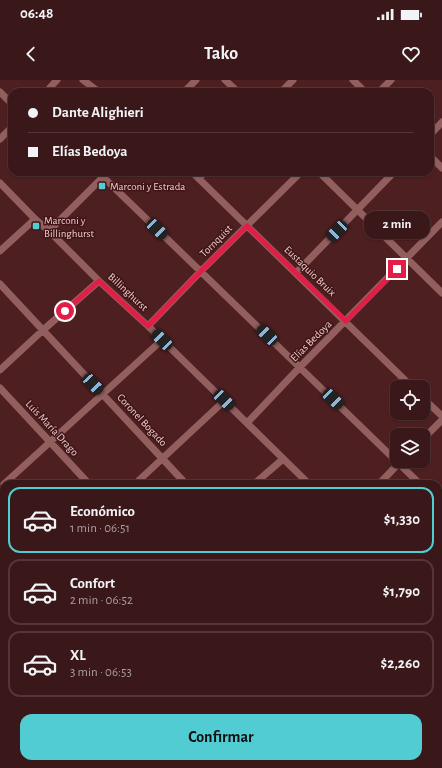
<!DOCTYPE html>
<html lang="es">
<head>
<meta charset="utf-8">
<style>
	body { margin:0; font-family:"Alegreya Sans",sans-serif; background:#452426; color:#f1f3f6; height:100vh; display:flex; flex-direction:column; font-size:15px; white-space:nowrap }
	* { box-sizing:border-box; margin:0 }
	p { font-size:13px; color:#ab9fa2 }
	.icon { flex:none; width:22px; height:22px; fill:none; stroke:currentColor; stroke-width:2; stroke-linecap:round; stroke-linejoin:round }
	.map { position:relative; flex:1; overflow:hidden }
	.panel { position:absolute; left:0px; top:400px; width:442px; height:288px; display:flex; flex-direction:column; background:#3a1719; border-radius:12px 12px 0 0; box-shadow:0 1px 3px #0004,0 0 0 1px #543638 }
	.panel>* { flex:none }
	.guide { position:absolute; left:8px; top:8px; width:426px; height:88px; border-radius:12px; box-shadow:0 1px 3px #0004,0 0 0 1px #543638; display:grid; align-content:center; height:88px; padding:0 20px; background:#3a1719 }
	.controls { position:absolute; left:390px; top:300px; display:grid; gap:8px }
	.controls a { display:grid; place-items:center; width:40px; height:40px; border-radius:8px; background:#3a1719; box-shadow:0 1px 3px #0004,0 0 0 1px #543638; font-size:20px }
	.end { position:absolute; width:18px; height:18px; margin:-9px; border:5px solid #e11d48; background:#fff; box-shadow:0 0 0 2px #fff }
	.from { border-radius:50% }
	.bubble { position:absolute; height:28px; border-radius:12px; background:#3a1719; box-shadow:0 1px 3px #0004,0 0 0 1px #543638; font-size:13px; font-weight:700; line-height:28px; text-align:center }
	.car { position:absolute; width:12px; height:24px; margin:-12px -6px; border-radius:5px; box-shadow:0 0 3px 1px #0007; background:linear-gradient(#222 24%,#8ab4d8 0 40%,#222 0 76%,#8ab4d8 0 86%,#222 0) }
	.guide b { display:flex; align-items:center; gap:14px; height:38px; font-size:15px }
	.guide b+b { border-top:1px solid #543638 }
	.guide i { width:10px; height:10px; background:#f1f3f6 }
	ul { padding:7px 0 0; list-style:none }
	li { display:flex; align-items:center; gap:12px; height:66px; margin:0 8px 6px; padding:0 12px; border:2px solid #543638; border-radius:12px }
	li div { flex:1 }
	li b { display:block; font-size:15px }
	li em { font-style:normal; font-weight:700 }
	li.on { border-color:#51ccd3 }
	li>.icon { width:36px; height:36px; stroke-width:1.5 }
	.primary-button { display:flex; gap:8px; margin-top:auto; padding:8px 20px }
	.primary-button a { flex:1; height:46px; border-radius:12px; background:#51ccd3; color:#111; font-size:16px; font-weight:700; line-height:46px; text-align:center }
	.status { display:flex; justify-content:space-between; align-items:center; height:28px; padding:0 20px; background:#3a1719; direction:ltr }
	.status svg { height:11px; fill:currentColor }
	header { display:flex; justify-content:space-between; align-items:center; height:52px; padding:0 20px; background:#3a1719; font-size:18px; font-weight:700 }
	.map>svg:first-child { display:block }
</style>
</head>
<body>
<div class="status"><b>06:48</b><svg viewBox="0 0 49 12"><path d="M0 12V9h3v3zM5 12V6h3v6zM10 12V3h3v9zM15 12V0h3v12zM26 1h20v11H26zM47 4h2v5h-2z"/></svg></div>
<header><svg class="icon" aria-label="back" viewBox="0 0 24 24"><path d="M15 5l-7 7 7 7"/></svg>Tako<svg class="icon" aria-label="heart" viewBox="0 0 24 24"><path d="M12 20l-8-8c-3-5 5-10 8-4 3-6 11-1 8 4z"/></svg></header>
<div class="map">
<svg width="442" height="688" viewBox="0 0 442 688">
	<rect width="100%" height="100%" fill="#4d1f21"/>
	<path fill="#5d292b" d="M 442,564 L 442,601 L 438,599 L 438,568 Z
		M 442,669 L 442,688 L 423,688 L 427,684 L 438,684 L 438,672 Z
		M 350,684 L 408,684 L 404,688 L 354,688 Z"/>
	<path fill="#823a3c" d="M 41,684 L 73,684 L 69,688 L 45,688 Z"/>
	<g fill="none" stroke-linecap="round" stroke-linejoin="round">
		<path stroke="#935f5e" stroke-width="7" d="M 83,0 L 99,12
			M 225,0 L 238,12
			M 353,0 L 365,12
			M 0,12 L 12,24
			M 46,12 L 57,0
			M 184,12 L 196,0
			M 281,12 L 293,0
			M 379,12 L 391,0
			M 430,55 L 442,42
			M 0,59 L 12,47
			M 430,76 L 442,88
			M 98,92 L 420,404
			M 192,92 L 412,307
			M 319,92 L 442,213
			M 199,98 L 205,92
			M 0,103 L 35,139 L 49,151 L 99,201 L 148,246 L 309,404
			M 49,151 L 108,92
			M 0,171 L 35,139
			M 296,193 L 394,92
			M 0,204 L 186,404
			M 148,246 L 201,191 L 301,92
			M 0,290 L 42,251 L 99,201
			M 0,308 L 89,404
			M 423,318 L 442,336
			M 247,343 L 300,287 L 442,142
			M 423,359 L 442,340
			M 4,404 L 162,260
			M 135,404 L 224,321
			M 254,404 L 283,379
			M 379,404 L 401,381
			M 0,413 L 4,417
			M 438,421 L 442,425
			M 0,505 L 4,509
			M 0,528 L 4,524
			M 438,528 L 442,532
			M 0,597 L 4,601
			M 0,640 L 4,636
			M 109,684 L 115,688
			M 234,684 L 238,688
			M 346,684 L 350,688
			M 0,685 L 4,688
			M 74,688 L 77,684
			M 174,688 L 178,684
			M 265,688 L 269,684"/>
		<path stroke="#61989c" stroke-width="9" d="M 438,657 L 442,653
			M 438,668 L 442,664
			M 409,688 L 412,684
			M 418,688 L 422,684"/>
	</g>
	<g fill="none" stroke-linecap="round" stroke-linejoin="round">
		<path stroke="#e11d48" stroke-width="5" d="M 65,231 L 99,201 L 148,246 L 201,191 L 247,146 L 346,241 L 397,189"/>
	</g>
	<g fill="#51ccd3" stroke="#411517" stroke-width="1.5">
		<rect x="98" y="102" width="8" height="8" rx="2"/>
		<rect x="32" y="142" width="8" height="8" rx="2"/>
	</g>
	<g text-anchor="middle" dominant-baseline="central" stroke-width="3" stroke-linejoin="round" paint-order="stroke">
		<g font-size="11" fill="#ebcccb" stroke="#411517" text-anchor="start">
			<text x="110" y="106">Marconi y Estrada</text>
			<text x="44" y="140">Marconi y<tspan x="44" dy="13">Billinghurst</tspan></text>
		</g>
		<g font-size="11" fill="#ebcccb" stroke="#411517">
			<text transform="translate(216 161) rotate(-45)">Tornquist</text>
			<text transform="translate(310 191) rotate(44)">Eustaquio Bruix</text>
			<text transform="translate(128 212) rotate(43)">Billinghurst</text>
			<text transform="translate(311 261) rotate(-45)">Elías Bedoya</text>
			<text transform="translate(142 340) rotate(47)">Coronel Bogado</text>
			<text transform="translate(52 348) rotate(47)">Luis María Drago</text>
		</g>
	</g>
</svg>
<div class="controls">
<a><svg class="icon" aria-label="locate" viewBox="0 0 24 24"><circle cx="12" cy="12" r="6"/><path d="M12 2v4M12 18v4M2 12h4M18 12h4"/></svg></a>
<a><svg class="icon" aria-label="layers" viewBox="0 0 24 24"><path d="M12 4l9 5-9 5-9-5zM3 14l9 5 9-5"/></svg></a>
</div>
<i class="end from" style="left:65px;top:231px"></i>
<i class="end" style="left:397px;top:189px"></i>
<div class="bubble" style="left:364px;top:131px;width:66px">2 min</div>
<i class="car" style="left:157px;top:149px;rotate:134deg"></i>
<i class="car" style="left:337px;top:151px;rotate:224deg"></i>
<i class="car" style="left:267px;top:255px;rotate:314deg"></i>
<i class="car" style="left:162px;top:260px;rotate:315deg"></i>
<i class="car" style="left:93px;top:304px;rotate:137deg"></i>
<i class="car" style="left:333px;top:319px;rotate:134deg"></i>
<i class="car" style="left:224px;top:320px;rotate:134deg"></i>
<div class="guide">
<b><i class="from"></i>Dante Alighieri</b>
<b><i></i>Elías Bedoya</b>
</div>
<section class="panel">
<ul>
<li class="on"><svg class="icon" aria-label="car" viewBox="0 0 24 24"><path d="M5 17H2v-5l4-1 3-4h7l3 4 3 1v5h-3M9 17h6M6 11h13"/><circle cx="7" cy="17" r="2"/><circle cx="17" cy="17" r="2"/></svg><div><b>Económico</b><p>1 min · 06:51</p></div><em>$1,330</em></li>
<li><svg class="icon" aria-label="car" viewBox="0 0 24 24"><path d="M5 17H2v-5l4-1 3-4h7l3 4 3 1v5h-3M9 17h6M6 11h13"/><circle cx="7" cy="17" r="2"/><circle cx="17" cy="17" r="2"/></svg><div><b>Confort</b><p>2 min · 06:52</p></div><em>$1,790</em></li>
<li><svg class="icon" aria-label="car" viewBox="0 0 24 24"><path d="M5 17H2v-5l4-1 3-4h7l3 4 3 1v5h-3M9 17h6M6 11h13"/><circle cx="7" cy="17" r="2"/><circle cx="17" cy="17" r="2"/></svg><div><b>XL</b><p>3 min · 06:53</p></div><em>$2,260</em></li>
</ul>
<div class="primary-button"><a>Confirmar</a></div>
</section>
</div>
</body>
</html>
